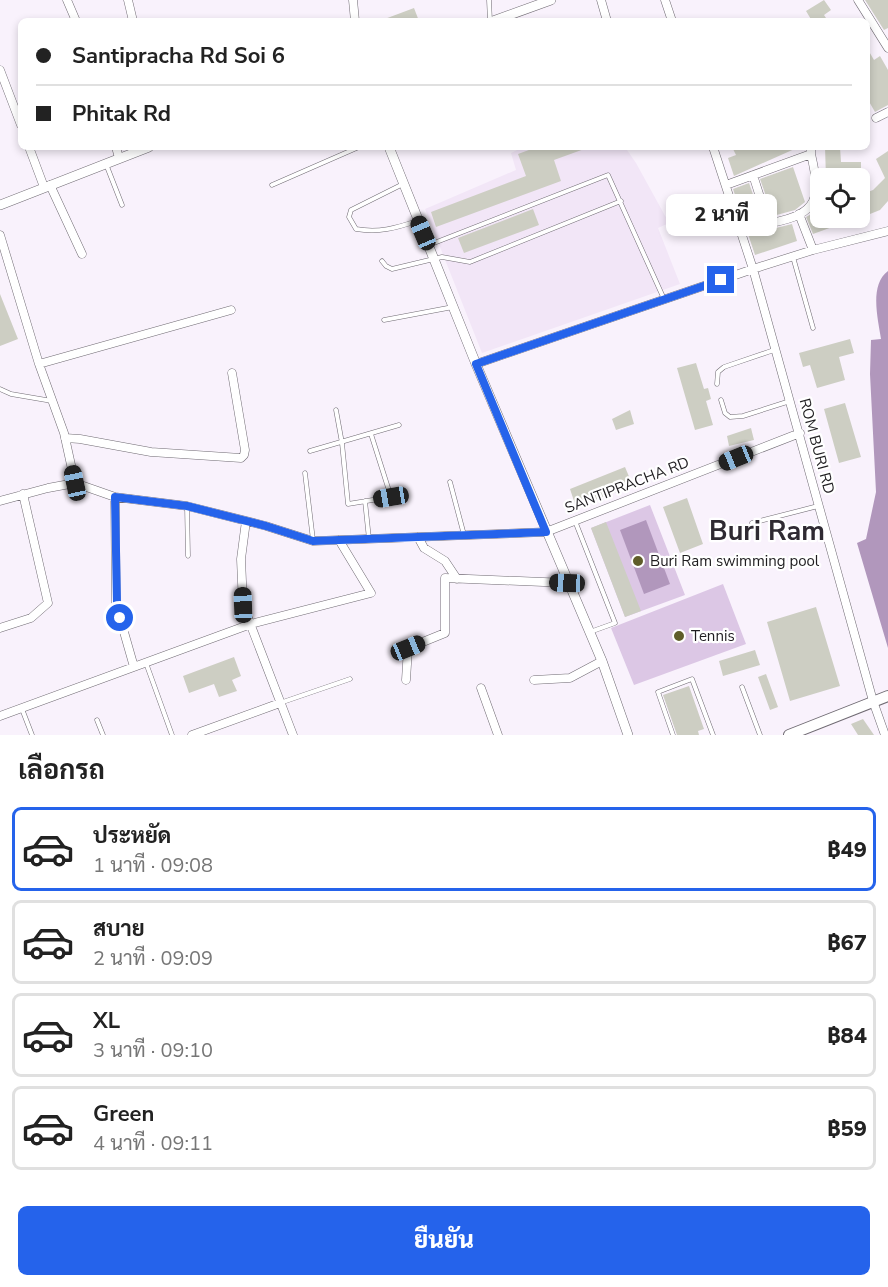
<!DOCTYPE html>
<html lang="th">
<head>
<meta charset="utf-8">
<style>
	body { margin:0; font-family:"Nunito Sans",Sarabun,sans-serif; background:#f2f2f2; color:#222; height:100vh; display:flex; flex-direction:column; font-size:22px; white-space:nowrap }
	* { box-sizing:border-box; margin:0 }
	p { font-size:20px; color:#767676 }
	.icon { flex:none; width:33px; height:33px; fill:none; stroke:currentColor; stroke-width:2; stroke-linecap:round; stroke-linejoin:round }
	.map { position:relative; height:735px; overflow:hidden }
	.details { display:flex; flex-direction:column; background:#fff; flex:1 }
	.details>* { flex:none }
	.guide { position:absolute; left:18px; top:18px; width:852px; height:132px; border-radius:9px; box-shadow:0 3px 9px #0003; display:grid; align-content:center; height:132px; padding:0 18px; background:#fff }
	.fabs { position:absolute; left:810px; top:168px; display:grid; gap:12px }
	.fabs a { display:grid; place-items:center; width:60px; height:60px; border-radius:9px; background:#fff; box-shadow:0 3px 9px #0003; font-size:30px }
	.end { position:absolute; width:27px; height:27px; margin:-14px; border:8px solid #2563eb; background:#fff; box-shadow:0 0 0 3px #fff }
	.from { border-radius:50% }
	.bubble { position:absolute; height:42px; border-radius:9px; background:#fff; box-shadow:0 3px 9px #0003; font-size:20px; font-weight:800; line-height:42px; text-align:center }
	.car { position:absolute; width:18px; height:36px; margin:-18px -9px; border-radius:8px; box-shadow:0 0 4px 2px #0007; background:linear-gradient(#222 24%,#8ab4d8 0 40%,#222 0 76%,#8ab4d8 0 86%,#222 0) }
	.guide b { display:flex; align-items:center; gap:21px; height:57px; font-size:22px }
	.guide b+b { border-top:2px solid #e0e0e0 }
	.guide i { width:15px; height:15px; background:#222 }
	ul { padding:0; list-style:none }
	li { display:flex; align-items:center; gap:18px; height:84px; margin:0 12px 9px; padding:0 6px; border:3px solid #e0e0e0; border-radius:9px }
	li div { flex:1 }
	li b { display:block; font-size:22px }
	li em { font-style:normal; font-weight:800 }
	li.on { border-color:#2563eb }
	li>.icon { width:54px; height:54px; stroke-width:1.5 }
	h2 { padding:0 18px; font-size:27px; line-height:72px }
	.button { display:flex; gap:12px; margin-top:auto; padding:12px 18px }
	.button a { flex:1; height:69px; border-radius:9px; background:#2563eb; color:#fff; font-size:24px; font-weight:800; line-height:69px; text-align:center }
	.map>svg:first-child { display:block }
</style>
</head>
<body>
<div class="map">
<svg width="888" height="735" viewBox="0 0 888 735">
	<rect width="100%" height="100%" fill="#f9f2fc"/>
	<path fill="#f2e6f7" d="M 523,147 L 625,147 L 636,163 L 669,223 L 658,228 L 680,284 L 482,353 L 425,209 L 516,170 L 511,153 Z"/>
	<path fill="#dcc7e5" d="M 650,505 L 685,595 L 625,617 L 591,528 Z
		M 723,584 L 746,644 L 634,685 L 611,628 Z"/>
	<path fill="#b197bc" d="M 888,271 L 888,648 L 857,543 L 866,539 L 876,492 L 870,374 L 871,340 L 881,339 C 878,319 869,285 888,271 Z
		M 646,520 L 670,584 L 644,594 L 620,530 Z"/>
	<path fill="#cdcec3" d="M 824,0 L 831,10 L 824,15 L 828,21 L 812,21 L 806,11 Z
		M 865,0 L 888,0 L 888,28 L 884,30 Z
		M 414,8 L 419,21 L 382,21 L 382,20 Z
		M 867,48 L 874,60 L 880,56 L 888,70 L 888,105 L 875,112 L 867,98 Z
		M 537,147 L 587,148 L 554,160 L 561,181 L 436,227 L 431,212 L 526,176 L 518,154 Z
		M 732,147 L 799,147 L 734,176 L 728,158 L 736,155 Z
		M 825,147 L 840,147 L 841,162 L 861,162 L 861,178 L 826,178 Z
		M 888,151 L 888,201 L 880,210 L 860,218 L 860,195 L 873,190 L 885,178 L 876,159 Z
		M 793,167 L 805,202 L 795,210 L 773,216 L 760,179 Z
		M 749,183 L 763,223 L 772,229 L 792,224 L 797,241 L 755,255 L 733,189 Z
		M 533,209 L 539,225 L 464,253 L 458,238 Z
		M 820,209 L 820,218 L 857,218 L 813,234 L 806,217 Z
		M 0,294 L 18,339 L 0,346 Z
		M 850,339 L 854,353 L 839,357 L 845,380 L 817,388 L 810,365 L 803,367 L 799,353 Z
		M 696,363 L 704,389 L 708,388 L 711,399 L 706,401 L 713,425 L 695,430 L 677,368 Z
		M 845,403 L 861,457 L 839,463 L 824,409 Z
		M 630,410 L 634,424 L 616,430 L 612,419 Z
		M 751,428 L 754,440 L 729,446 L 727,436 Z
		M 625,467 L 633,486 L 576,507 L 570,489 Z
		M 687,498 L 703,544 L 680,553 L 663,507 Z
		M 606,522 L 641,611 L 625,617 L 591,528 Z
		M 816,607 L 840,686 L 790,701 L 767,622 Z
		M 755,650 L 760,665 L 723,676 L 719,661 Z
		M 234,657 L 241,676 L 232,680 L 237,691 L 219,697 L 214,684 L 189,693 L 183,676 Z
		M 766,674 L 778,707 L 770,710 L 758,677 Z
		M 689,686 L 704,729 L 698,731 L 699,735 L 677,735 L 663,695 Z
		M 863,719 L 874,735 L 858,735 L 851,724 Z"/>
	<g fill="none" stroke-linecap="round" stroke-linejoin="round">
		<g stroke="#706b73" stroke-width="5">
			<path id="service" d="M 489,0 L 490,21
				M 106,164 L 122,205
				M 403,184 L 351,210 L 349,217 L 356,229 C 379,233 396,228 417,221
				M 272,185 L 359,147
				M 429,245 L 608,175 L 664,299
				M 793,257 L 813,328
				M 382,261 L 386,266 L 392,269 L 442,257 L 470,262 L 621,201
				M 384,320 L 453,307
				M 717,384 L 718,372 L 724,367 L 774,350
				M 0,389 L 11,394 L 52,401
				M 721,400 L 725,413 L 730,417 L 743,416 L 790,401
				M 336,410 L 342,443 L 348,504 L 391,497 L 371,434
				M 310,451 L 399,425
				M 305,473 L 313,540
				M 450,482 L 464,535
				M 365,501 L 369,539
				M 187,506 L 188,556
				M 575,521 L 615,623 L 590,632
				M 752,523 L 818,506
				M 146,663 L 172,735
				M 742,687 L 760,735
				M 280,703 L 350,679
				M 22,709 L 32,735
				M 97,720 L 103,735
				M 673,735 L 658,692 L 692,679 L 713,735"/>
		</g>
		<g stroke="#706b73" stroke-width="9">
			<path id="minor" d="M 67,0 L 76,21
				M 128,0 L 133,21
				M 353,0 L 355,21
				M 601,0 L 607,21
				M 665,0 L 672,21
				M 858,0 L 888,48
				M 0,70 L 21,125
				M 876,118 L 888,112
				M 29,147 L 44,187
				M 116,147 L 119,158
				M 713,147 L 753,269 L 873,701 L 885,735
				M 753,175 L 767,219 L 771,223 C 819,214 821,198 811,154
				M 50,185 L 82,254
				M 726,185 L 811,154 L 811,147
				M 799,214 L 813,250
				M 0,235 L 39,364 L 64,433 L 75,483
				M 39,364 L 231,310
				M 476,364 L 753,269 L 813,250 L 888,231
				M 65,438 L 80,439 L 151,452 L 241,458 L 244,455 L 245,450 L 232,373
				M 115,497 L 116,604 L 134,667
				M 0,501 L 48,488 L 75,483 L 115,497 L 187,506 L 266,526 L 313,541 L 546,532 L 800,433
				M 246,521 L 241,559 L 243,605 L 293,735
				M 418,537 L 424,548 L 445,561 L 457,579
				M 0,628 L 31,618 L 48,603 L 23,494
				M 406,680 L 408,648 L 445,633 L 445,578 L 567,583
				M 534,680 L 570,678 L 602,661
				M 481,688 L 498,735
				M 0,716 L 251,624 L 371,593 L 339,540
				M 192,735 L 280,703"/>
		</g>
		<g stroke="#706b73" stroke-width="10">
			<path id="tertiary" d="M 493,21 L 551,0
				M 389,147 L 476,364 L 602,661 L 628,735
				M 0,205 L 149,147"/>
		</g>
		<g stroke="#706b73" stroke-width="12">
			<path id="secondary" d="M 789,735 L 888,696"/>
		</g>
		<use href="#service" stroke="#fff" stroke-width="4"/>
		<use href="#minor" stroke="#fff" stroke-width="8"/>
		<use href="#tertiary" stroke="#fff" stroke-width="9"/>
		<use href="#secondary" stroke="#fff" stroke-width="10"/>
	</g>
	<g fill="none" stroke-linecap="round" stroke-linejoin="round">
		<path stroke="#2563eb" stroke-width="8" d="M 120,618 L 117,604 L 115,497 L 187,506 L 266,526 L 313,541 L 546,532 L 476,364 L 721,280"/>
	</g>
	<g fill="#5f5d2a" stroke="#fff" stroke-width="2">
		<circle cx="638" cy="561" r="6"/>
		<circle cx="679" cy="636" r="6"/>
	</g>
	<g text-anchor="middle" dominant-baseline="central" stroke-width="4.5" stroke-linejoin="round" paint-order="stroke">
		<g font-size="15" fill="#1f1d20" stroke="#fff">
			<text transform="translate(817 446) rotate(75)">ROM BURI RD</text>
			<text transform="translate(627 485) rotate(-21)">SANTIPRACHA RD</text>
		</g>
		<g font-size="15" fill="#1f1d20" stroke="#fff" text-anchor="start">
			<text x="650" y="561">Buri Ram swimming pool</text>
			<text x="691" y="636">Tennis</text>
		</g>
		<g font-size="27" font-weight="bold" fill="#2f2a32" stroke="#fff">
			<text x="767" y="531">Buri Ram</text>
		</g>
	</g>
</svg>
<div class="fabs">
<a><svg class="icon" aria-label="locate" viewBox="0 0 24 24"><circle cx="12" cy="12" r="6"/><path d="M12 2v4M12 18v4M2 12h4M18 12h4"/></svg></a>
</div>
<i class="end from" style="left:120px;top:618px"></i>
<i class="end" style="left:721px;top:280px"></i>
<div class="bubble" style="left:666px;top:194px;width:111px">2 นาที</div>
<i class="car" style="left:423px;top:233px;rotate:337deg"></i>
<i class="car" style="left:736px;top:458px;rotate:248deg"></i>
<i class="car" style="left:75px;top:483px;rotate:348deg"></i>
<i class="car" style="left:391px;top:497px;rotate:261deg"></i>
<i class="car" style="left:567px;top:583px;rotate:272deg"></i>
<i class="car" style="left:243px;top:605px;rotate:358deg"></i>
<i class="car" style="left:408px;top:648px;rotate:68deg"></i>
<div class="guide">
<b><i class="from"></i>Santipracha Rd Soi 6</b>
<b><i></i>Phitak Rd</b>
</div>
</div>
<section class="details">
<h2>เลือกรถ</h2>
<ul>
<li class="on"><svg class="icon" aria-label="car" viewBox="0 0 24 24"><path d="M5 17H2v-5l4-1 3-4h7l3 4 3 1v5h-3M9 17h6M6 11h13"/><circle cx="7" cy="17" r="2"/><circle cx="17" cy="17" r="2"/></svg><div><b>ประหยัด</b><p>1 นาที · 09:08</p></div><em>฿49</em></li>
<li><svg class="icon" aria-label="car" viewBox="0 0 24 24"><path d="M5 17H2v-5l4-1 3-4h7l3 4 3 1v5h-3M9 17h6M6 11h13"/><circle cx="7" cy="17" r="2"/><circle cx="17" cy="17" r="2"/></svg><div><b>สบาย</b><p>2 นาที · 09:09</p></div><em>฿67</em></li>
<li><svg class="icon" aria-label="car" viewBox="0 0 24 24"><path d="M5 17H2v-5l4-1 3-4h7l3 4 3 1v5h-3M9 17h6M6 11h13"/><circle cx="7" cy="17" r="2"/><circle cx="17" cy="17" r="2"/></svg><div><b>XL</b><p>3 นาที · 09:10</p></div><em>฿84</em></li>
<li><svg class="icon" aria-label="car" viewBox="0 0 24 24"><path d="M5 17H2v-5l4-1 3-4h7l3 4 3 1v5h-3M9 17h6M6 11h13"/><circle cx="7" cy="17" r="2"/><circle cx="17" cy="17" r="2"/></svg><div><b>Green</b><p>4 นาที · 09:11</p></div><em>฿59</em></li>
</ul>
<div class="button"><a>ยืนยัน</a></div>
</section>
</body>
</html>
